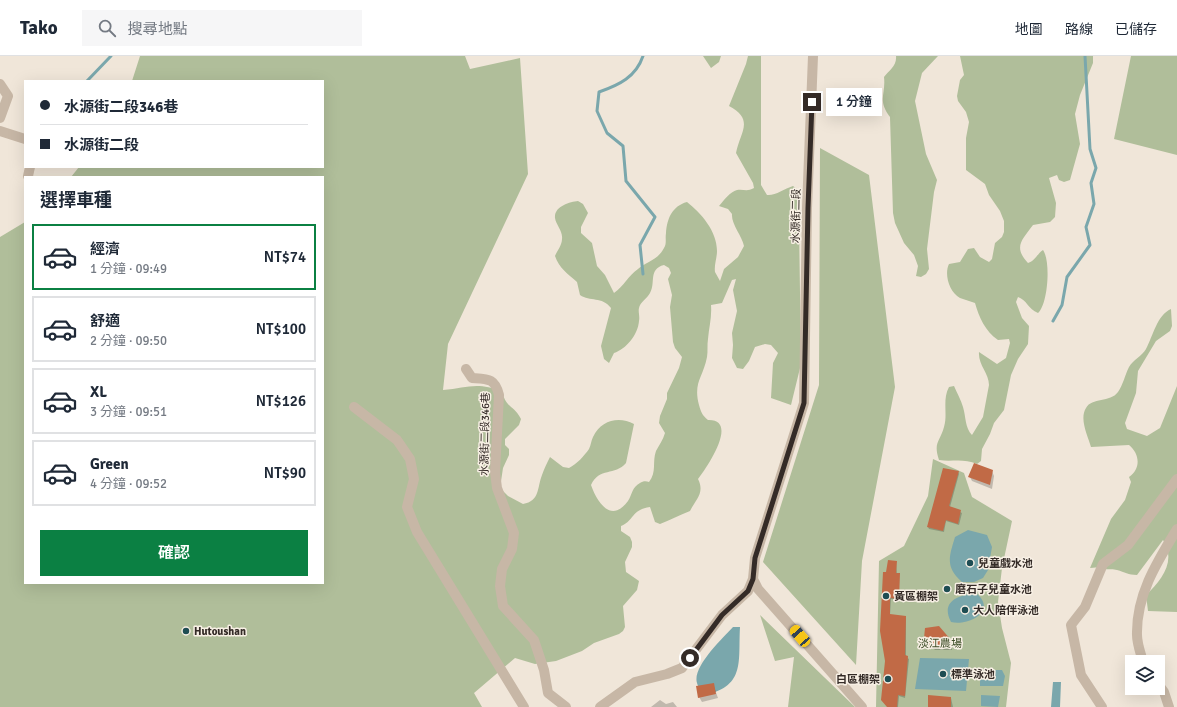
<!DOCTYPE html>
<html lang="zh-TW">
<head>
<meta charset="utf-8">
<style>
	body { margin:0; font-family:Signika,"Noto Sans TC",sans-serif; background:#f6f6f7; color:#1f2937; height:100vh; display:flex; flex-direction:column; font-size:15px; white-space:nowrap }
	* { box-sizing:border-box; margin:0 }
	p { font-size:13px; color:#747a83 }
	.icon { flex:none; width:22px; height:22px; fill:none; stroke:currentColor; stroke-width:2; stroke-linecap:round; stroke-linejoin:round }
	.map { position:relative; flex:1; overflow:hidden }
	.sheet { position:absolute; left:24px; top:120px; width:300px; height:408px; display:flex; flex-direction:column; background:#fff; border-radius:0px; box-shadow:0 4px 16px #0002 }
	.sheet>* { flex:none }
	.hud { position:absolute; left:24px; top:24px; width:300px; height:88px; border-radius:0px; box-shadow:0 4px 16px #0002; display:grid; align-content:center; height:88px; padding:0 16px; background:#fff }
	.fabs { position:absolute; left:1125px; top:599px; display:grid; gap:8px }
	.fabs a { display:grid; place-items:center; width:40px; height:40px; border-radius:0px; background:#fff; box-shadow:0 4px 16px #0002; font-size:20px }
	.end { position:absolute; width:18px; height:18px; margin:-9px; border:5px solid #342b27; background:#fff; box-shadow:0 0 0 2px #fff }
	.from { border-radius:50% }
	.bubble { position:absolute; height:28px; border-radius:0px; background:#fff; box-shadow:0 4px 16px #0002; font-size:13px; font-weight:600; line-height:28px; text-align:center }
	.car { position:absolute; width:12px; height:24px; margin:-12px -6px; border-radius:5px; box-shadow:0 0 3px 1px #0007; background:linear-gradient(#f5c518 24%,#345 0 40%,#f5c518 0 76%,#345 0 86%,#f5c518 0) }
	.hud b { display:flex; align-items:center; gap:14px; height:38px; font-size:15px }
	.hud b+b { border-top:1px solid #e0e1e3 }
	.hud i { width:10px; height:10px; background:#1f2937 }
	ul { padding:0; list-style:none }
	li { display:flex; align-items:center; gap:12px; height:66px; margin:0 8px 6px; padding:0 8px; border:2px solid #e0e1e3; border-radius:0px }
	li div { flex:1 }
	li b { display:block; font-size:15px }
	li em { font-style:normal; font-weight:600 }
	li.on { border-color:#0b8043 }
	li>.icon { width:36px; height:36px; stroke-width:1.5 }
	h2 { padding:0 16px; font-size:18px; line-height:48px }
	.primary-button { display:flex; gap:8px; margin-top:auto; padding:8px 16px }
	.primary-button a { flex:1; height:46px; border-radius:0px; background:#0b8043; color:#fff; font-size:16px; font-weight:600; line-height:46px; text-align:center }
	header { display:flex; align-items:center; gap:24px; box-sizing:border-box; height:56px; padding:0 20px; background:#fff; border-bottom:1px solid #e0e1e3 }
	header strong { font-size:19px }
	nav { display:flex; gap:22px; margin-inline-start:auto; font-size:14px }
	.search { width:280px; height:36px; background:#f6f6f7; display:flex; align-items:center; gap:10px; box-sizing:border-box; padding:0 14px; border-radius:0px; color:#747a83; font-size:15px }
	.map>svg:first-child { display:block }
</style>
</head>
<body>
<header>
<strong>Tako</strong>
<div class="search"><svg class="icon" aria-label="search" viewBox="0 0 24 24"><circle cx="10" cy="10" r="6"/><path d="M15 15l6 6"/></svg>搜尋地點</div>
<nav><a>地圖</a><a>路線</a><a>已儲存</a></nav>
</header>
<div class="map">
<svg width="1177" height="651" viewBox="0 0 1177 651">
	<rect width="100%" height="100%" fill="#f0e6d9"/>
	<path fill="#b0be9a" d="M 140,0 L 465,0 L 470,13 L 520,2 L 528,118 L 448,288 L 443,334 C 467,332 478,325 502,336 C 507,353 514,349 521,363 L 519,369 L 505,383 L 505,389 L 509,393 L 509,399 L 503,412 L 500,432 L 508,440 L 523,448 C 540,445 537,432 542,419 C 544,413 547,407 550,401 L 563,411 L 569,412 C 577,408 584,400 589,393 C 591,389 591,385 593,381 C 601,364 619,360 634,368 L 626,407 C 615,420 599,411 591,429 C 597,446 611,468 628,445 C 632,439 632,431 640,427 C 643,425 646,425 649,426 C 657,416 652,406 656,395 C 659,389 663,384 665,377 L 659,367 L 660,360 L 667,343 L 667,337 L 679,312 L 682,301 L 675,292 L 673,286 L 670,251 L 672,239 L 668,223 L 671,217 L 669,212 L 664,209 C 648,213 656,227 650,237 C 647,243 640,246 639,252 C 638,256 640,260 639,265 C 638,279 626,293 614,297 L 609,307 L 604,303 L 601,290 L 611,252 C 602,240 590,246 580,239 L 577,226 C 568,218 559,212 555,200 C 557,195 562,189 562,183 C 563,175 556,169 555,162 C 554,150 570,146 578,145 L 583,148 L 588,157 L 581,171 L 581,177 L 592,187 L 597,210 L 605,219 L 614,237 C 624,230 628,220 638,213 C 646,206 658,204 664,192 C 667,187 665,183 666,177 C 667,163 672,150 687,146 C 701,157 717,175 717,195 C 717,202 714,209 715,216 L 720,225 L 724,213 L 738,201 L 744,190 C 742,180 731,168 732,158 L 728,153 L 719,150 C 724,144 730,136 737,134 C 744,133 747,136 754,132 L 753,127 L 736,97 C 740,76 755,64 729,50 L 746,8 L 748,0 L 761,0 L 761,129 L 767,139 C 775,140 784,133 793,130 L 797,133 L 799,165 L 801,308 L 791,349 L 771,342 L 773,307 L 778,297 L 771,289 L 765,288 L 755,291 L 749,305 L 743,313 L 737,312 L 732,302 L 733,289 L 732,277 L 737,255 L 733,234 L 736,223 L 732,224 L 722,247 L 711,249 C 712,261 709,271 708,283 C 707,289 708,295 707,301 C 703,322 693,326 699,349 C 701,356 702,359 708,364 C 740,363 706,413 698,423 C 705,437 696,443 690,455 C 679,459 671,464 660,468 L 655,466 L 650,451 C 632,453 633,466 621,470 L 621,475 L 630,481 L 632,486 L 632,491 L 625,506 L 626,516 L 639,525 L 637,534 L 623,550 L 625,571 L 623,575 L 619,578 L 594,587 L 582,595 L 556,605 L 535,608 L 515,602 L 474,637 L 482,651 L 0,651 L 0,181 L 25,166 L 25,527 L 323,527 L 323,121 L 71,121 L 79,111 L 323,111 L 323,25 L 132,25 Z
		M 703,0 L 721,0 L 719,6 L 711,12 Z
		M 896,0 L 938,0 L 922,17 L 915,45 L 926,98 L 937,124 L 934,136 L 927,193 L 929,213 L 926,218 L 921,221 L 916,220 L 918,210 L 914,199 L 904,187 L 895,167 L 893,157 L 890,61 C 877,44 886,38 884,21 C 889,14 897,10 896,0 Z
		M 960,0 L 1093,0 L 1093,7 L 1080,39 L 1075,58 L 1080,88 L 1070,124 L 1064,126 L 1059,124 L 1057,119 L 1049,122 L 1056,147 L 1055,161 L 1050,166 L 1033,169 C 1022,184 1013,191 1028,207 C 1035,205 1037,198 1043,194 C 1051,205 1048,248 1038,257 C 1028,253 1027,244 1018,241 L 1016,246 L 1022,262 L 1029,270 L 1028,288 L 1018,303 L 1011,319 L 1004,354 L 994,367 L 990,378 L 982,393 L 981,405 L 977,408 C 964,402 952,406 939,404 C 933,386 940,386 944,371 C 948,358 942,344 949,331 L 954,330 C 957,337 961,344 963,351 C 966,361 965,372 972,379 L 983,361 L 989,329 C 989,317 978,309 979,296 L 997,308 L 1006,302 L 1010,287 L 1009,283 L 998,284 C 985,275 979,261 975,247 C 970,245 965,244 960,242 C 949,236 944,218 949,208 L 960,206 L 968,193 L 974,192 L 980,201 L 989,206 L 992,203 L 995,187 L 1002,181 L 1004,176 L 1004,165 L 1000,155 L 989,139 L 985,128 L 966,114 L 966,82 L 969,66 L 966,56 L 958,45 L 957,40 L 960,24 L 964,19 Z
		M 1131,0 L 1177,0 L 1177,99 L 1114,83 Z
		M 820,92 L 869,119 L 895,331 L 862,505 L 856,609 L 763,506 L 819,329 Z
		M 1171,253 L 1172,270 L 1170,275 L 1156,285 L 1138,315 L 1136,337 L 1125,367 L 1127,373 L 1147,380 L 1160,372 L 1177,330 L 1177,556 L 1148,555 L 1146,539 C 1161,525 1177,505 1163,484 L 1137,519 C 1128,519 1125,516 1117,514 C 1111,512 1107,515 1101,511 L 1090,512 L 1111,463 L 1125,444 L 1131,426 L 1129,421 C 1141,413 1140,398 1129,389 L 1091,391 C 1088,380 1079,363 1086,352 C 1092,341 1110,347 1118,336 C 1123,329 1125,319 1129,311 C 1133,304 1142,300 1146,293 C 1153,280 1157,259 1171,253 Z
		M 933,403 L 964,417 L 972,441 L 1012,465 L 1002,512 L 998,546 L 1002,572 L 1011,607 L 1006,651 L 876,651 L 879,505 L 904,490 L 928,440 Z
		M 760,559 L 855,651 L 788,651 L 794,601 L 775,605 Z"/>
	<path fill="#7aa7ac" d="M 968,474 L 987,479 L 992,491 L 988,514 L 983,522 L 974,526 L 962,526 C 945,511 949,501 955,481 Z
		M 976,537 C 998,555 969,570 951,566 C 940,545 959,539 976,537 Z
		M 733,571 L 740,571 C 738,605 746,629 706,639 C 703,636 698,632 697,627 C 692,611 722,583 733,571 Z
		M 920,602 L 969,603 L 966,635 L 915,633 Z
		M 980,614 L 1002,614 L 1005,620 L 1003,630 L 980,630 Z
		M 1053,626 L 1061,626 L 1060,651 L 1051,651 Z
		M 981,639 L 1000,640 L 998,651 L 981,650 Z"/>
	<path fill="#0003" d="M 992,415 L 994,420 L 992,433 L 972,425 L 970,421 Z
		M 958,416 L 959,418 L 950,451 L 962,457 L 959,469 L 946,465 L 944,476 L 929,473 L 928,471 Z
		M 896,506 L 897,518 L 899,519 L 898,544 L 891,543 L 890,559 L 905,561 L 906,563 L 906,601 L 909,603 L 905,642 L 899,640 L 898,651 L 888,651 L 887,517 Z
		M 950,585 L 952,589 L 952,594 L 935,594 L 927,586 Z
		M 713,628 L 718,642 L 702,646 L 699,641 Z
		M 951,642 L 953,651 L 929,651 Z
		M 660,644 L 666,648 L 673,646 L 677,651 L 651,651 Z"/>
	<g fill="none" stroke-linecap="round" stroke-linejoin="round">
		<path stroke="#7aa7ac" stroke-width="3" d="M 643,0 C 636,21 619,29 599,36 L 597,55 L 607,77 L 623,90 L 626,125 L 655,161 L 640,189 L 643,218
			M 87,25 L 111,0
			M 1053,265 L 1062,249 L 1067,221 L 1090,189 L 1086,171 L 1094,148 L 1091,127 L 1096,112 L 1090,93 L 1085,0"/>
	</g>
	<path fill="#c16a46" d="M 974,407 L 993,414 L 990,429 L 968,421 Z
		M 943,412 L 959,415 L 949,450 L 961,454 L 958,468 L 946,464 L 943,475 L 927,471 Z
		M 888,504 L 897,505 L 896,517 L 900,517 L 899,543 L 890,542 L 890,558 L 906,560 L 905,599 L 908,600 L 905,640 L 898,639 L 897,651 L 887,651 L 881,644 L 885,605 L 880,575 L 883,516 L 886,516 Z
		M 939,570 L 951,584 L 950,591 L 931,590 L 924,582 L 925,572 Z
		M 714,627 L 716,638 L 698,642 L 696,630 Z
		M 928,639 L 951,641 L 951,651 L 928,651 Z"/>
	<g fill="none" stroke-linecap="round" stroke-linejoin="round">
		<path stroke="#c7b7a6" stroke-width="10" d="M 813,0 L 807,152 L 804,347 L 755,502 L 753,523 L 758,533 L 862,651
			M 0,28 L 8,40 L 0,62
			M 0,75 L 25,83
			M 28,120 L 30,111
			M 466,313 L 472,322 C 488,323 495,322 499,339 L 495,416 L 497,432 L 514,477 L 512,493 L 502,513 L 500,530 L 503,550 L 534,584 L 544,614 L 548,637 L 566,651
			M 354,351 L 397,384 L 410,403 L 414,423 L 407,451 L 417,476 L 524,651
			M 1143,606 C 1141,598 1137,588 1137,579 C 1136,539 1157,506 1177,473
			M 1158,628 L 1164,636 L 1169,651
			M 600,651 L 635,626 L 667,618 L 682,612 L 722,559 L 748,535 L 753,523
			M 1102,651 L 1081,619 L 1071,569 L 1085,551 L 1103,508 L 1128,489 L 1177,423"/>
	</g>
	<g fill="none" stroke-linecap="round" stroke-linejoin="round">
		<path stroke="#342b27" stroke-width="5" d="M 690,602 L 722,559 L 748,535 L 753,523 L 755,502 L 804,347 L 808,152 L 812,46"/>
	</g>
	<g fill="#1e4d53" stroke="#f8f0e5" stroke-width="1.5">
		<circle cx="970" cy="507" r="4"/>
		<circle cx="947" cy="533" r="4"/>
		<circle cx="886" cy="540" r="4"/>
		<circle cx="965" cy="554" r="4"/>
		<circle cx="186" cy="575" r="4"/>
		<circle cx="943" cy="618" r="4"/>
		<circle cx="888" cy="623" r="4"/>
	</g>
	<g text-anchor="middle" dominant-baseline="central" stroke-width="3" stroke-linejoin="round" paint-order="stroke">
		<g font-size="11" fill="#342b27" stroke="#f8f0e5">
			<text transform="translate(796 160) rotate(-89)">水源街二段</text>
			<text transform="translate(485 378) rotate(-89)">水源街二段346巷</text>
		</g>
		<g font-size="11" font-weight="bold" fill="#342b27" stroke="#f8f0e5" text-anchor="start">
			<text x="978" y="507">兒童戲水池</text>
			<text x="955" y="533">磨石子兒童水池</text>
			<text x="894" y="540">黃區棚架</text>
			<text x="973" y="554">大人陪伴泳池</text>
			<text x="194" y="575">Hutoushan</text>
			<text x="951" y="618">標準泳池</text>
			<text x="880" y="623" text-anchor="end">白區棚架</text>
		</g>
		<g font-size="11" fill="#41512b" stroke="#f8f0e5">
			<text x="940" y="587">淡江農場</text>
		</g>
	</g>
</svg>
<div class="fabs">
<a><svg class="icon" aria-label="layers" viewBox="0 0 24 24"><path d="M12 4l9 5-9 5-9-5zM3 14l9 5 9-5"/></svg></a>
</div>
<i class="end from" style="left:690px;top:602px"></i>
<i class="end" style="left:812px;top:46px"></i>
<div class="bubble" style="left:826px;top:32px;width:56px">1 分鐘</div>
<i class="car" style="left:800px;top:580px;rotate:319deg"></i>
<div class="hud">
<b><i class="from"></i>水源街二段346巷</b>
<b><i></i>水源街二段</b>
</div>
<section class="sheet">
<h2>選擇車種</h2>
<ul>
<li class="on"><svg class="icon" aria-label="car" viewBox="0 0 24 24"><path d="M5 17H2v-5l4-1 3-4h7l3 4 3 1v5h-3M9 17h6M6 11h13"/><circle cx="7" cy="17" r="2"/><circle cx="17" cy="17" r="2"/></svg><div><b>經濟</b><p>1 分鐘 · 09:49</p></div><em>NT$74</em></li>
<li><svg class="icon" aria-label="car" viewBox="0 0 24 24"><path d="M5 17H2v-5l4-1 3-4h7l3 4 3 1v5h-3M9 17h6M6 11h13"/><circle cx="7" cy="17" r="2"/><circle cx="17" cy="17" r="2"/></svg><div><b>舒適</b><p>2 分鐘 · 09:50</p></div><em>NT$100</em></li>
<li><svg class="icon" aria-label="car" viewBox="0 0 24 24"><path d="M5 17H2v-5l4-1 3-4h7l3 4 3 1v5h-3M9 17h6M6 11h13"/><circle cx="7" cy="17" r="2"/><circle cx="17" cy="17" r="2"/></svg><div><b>XL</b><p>3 分鐘 · 09:51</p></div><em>NT$126</em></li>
<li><svg class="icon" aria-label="car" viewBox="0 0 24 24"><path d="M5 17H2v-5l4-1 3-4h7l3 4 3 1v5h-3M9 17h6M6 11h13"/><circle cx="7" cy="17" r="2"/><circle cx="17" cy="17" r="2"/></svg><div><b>Green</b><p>4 分鐘 · 09:52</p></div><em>NT$90</em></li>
</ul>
<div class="primary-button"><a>確認</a></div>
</section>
</div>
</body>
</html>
